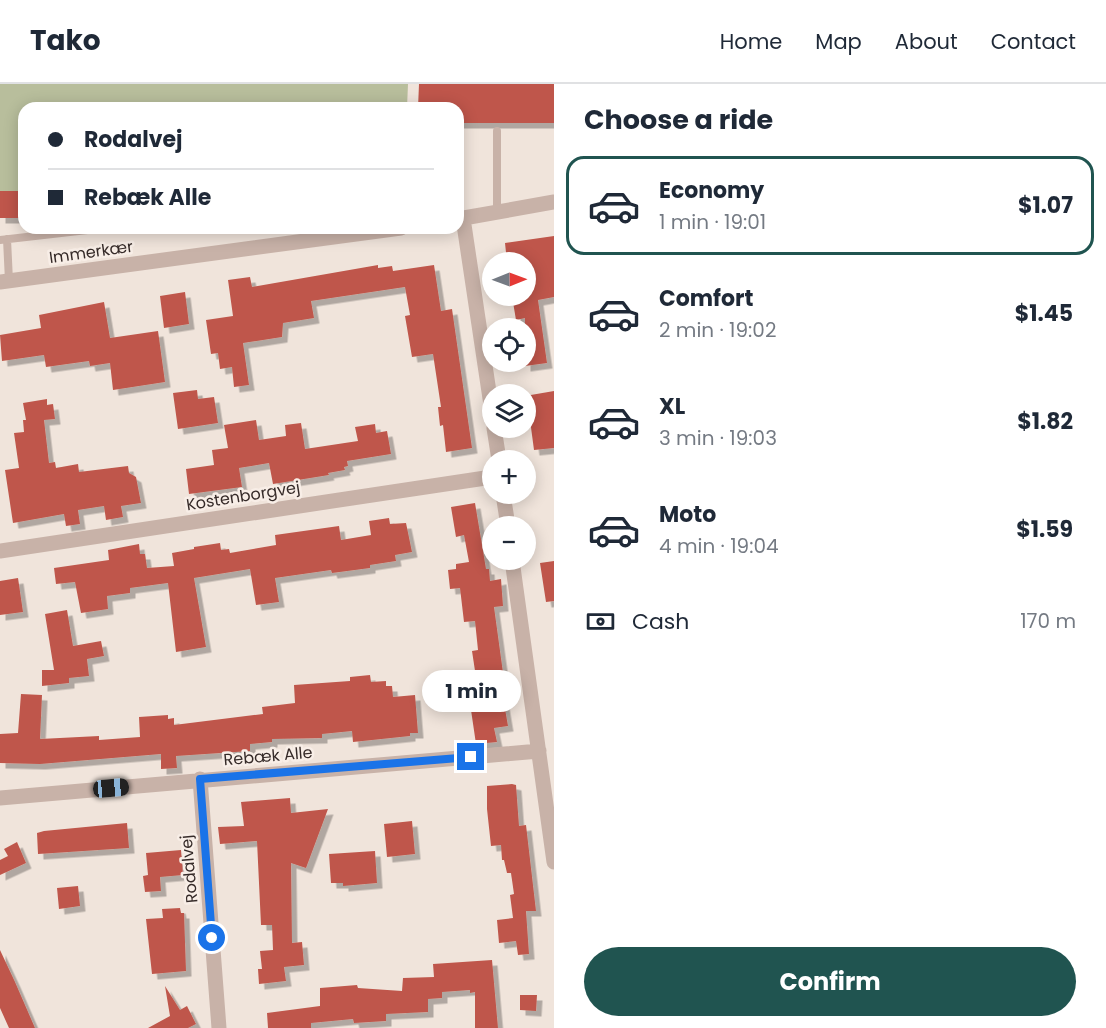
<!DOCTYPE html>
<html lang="en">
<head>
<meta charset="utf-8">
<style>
	body { margin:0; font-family:Poppins,sans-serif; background:#f6f6f7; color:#1f2937; height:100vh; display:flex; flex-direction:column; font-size:22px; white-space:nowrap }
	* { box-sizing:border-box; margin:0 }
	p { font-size:20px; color:#747a83 }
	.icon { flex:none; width:33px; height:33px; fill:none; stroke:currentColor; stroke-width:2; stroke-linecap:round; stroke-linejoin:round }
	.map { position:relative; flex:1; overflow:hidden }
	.side { display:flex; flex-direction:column; background:#fff; width:552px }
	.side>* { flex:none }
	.banner { position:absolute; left:18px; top:18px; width:446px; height:132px; border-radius:18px; box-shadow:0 3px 15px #0003; display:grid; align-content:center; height:132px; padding:0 30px; background:#fff }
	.needle { width:39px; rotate:89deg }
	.tools { position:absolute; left:482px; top:168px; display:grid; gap:12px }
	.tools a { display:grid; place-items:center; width:54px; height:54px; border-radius:50%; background:#fff; box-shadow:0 3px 15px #0003; font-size:30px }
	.end { position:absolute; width:27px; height:27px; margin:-14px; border:8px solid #1a73e8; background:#fff; box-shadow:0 0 0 3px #fff }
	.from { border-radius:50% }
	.bubble { position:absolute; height:42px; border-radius:21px; background:#fff; box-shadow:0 3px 15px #0003; font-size:20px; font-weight:700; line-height:42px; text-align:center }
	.car { position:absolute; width:18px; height:36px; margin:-18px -9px; border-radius:8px; box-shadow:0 0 4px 2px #0007; background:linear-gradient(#222 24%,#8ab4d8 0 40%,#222 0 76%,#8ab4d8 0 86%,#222 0) }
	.banner b { display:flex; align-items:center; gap:21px; height:57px; font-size:22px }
	.banner b+b { border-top:2px solid #e0e1e3 }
	.banner i { width:15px; height:15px; background:#1f2937 }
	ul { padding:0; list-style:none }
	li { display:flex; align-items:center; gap:18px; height:99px; margin:0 12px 9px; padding:0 18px; border:3px solid transparent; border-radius:18px }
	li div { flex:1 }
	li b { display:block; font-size:22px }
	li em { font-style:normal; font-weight:700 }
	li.current { border-color:#205450 }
	li>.icon { width:54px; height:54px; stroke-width:1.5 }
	h2 { padding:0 30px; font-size:27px; line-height:72px }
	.pay { display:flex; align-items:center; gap:15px; height:66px; padding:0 30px; font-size:22px }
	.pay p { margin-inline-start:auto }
	.primary-button { display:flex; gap:12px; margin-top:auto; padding:12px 30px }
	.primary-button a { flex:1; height:69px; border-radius:36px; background:#205450; color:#fff; font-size:24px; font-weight:700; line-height:69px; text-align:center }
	header { display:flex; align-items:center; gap:36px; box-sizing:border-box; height:84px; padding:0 30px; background:#fff; border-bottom:2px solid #e0e1e3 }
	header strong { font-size:28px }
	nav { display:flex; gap:33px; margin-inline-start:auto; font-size:21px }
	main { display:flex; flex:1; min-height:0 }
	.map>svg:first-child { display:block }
</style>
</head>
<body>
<header>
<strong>Tako</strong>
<nav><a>Home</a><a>Map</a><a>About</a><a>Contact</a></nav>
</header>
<main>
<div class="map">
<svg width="554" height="944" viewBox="0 0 554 944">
	<defs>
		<filter id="shadow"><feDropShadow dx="5.5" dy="5.5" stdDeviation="0" flood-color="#0004"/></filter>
	</defs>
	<rect width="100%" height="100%" fill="#f0e4db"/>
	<path fill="#b8be9c" d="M 0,0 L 408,0 L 407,24 L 24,24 L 24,90 L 21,91 L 21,107 L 0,107 Z"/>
	<path fill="#bf574b" filter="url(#shadow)" d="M 419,0 L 554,0 L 554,39 L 458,39 L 458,24 L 418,24 Z
		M 0,107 L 21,107 L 21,134 L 0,134 Z
		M 554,152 L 554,213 L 538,216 L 547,279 L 525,282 L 525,234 L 516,236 L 512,212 L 525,212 L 525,178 L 507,178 L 505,159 Z
		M 378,181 L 378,184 L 392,182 L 393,187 L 434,181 L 441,227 L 452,225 L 472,364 L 446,368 L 443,341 L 440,342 L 438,323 L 441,323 L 433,270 L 412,273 L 405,232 L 410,231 L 405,203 L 311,217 L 314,234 L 283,239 L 282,253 L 243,259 L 249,301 L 234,303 L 232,283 L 220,285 L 218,269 L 211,270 L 206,236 L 233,232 L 228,196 L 250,193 L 252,203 Z
		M 185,208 L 189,240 L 164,244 L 160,212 Z
		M 104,218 L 110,254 L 158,247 L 165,298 L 113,306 L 110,279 L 90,282 L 89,277 L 46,283 L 44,271 L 2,277 L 0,251 L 41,244 L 39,231 Z
		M 197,306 L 198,315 L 214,313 L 218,339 L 178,345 L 173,309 Z
		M 554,307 L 554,364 L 534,366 L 530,336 L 525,337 L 525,312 Z
		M 47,315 L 47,321 L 53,320 L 55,335 L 44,336 L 49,379 L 55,378 L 56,384 L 78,380 L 79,388 L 128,382 L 129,389 L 136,393 L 141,419 L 121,422 L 123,433 L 106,436 L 104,422 L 78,426 L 80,440 L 66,442 L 64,430 L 13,439 L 5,386 L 19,384 L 14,349 L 24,348 L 23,336 L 26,336 L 23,319 Z
		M 256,336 L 259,356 L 286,352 L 285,341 L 301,339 L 305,365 L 358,357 L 355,343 L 375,340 L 376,349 L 387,347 L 391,370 L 347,377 L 348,382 L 344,383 L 345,386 L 328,389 L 329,391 L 273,400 L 269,379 L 239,384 L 242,403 L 189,410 L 186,385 L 214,381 L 212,366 L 228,364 L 224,341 Z
		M 475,419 L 486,485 L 489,485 L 490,497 L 501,495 L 503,522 L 494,523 L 504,596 L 477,600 L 472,567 L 478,566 L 475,537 L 464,538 L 460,504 L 450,505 L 448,486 L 456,485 L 456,480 L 469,478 L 464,451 L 456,453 L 451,423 Z
		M 389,434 L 390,440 L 406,439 L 412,468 L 395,471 L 396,477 L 370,481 L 370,484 L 332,489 L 331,486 L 275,494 L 279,518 L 256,521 L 250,485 L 194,494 L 206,563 L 176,568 L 168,499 L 130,504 L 130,509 L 107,512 L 108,525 L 81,529 L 75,498 L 56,500 L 54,484 L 109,476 L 108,466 L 139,460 L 140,470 L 145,470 L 147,484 L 174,482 L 172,469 L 194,465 L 194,463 L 220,459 L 221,466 L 229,465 L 230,469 L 276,461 L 275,451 L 339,442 L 341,456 L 371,451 L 369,437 Z
		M 554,477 L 554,517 L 546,518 L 540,479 Z
		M 18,494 L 23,528 L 0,531 L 0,497 Z
		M 67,526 L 73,562 L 101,557 L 104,572 L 87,575 L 89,592 L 69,594 L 69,599 L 42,602 L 42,586 L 54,586 L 45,530 Z
		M 370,591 L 371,598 L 386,597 L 386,602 L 392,602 L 393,613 L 415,611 L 418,649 L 410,649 L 410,652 L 353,658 L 352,647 L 322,650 L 322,654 L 272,655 L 272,658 L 250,660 L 250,667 L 176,672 L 177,684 L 161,685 L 161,670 L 40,680 L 0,679 L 0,650 L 18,649 L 21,610 L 42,611 L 40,655 L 99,652 L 99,656 L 140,653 L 139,633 L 168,631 L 168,635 L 174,634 L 174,641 L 263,630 L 262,623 L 295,619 L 294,601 L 350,597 L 350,593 Z
		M 504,619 L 508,642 L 494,644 L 497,658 L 476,660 L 471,626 Z
		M 512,700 L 516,701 L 519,742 L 526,741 L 536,827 L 526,827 L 529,870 L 518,871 L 516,857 L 499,859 L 497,836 L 513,834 L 510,811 L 514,810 L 511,789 L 507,789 L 504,776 L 502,776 L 501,761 L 491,762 L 487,725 L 487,702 Z
		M 290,714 L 291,729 L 328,725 L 306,784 L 291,779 L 292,859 L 302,858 L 304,881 L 284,883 L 286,897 L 259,900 L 258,885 L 262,885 L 260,867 L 273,866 L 272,841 L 261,841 L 257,757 L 220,760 L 218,743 L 244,742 L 241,718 Z
		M 412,737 L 415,770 L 387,773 L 384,740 Z
		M 127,739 L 129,764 L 38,770 L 37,749 L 44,747 Z
		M 17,758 L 26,779 L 0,791 L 0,776 L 8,772 L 4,765 Z
		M 181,766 L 183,791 L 160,793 L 161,807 L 145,808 L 143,792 L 148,791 L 146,769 Z
		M 375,767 L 377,799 L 343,802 L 343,799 L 331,799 L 329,770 Z
		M 78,802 L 80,822 L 59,825 L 57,804 Z
		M 180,824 L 181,829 L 184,829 L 186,887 L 152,890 L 146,835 L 163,834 L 162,825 Z
		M 0,866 L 15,898 L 35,944 L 9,944 L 0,924 Z
		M 492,876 L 498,944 L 475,944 L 475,908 L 470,909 L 470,906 L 442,908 L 442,914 L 428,915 L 428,928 L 386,930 L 386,937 L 354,939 L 353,935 L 311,939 L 311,944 L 268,944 L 267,929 L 320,922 L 320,904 L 357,901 L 358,904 L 402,907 L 403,894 L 434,893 L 433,880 Z
		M 165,902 L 180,926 L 187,922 L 196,940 L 188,944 L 148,944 L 170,932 Z
		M 520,911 L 537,911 L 536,927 L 520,926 Z"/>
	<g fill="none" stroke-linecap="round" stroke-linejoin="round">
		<path stroke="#c8b2a8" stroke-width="8" d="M 497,128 L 497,47
			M 7,155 L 9,197
			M 0,156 L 105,144"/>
		<path stroke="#c8b2a8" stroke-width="15" d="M 463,134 L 492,328
			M 458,135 L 554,118
			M 0,198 L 401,144
			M 494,344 L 499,376
			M 503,410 L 508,442
			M 0,467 L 492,393
			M 512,476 L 554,778
			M 200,695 L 219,944
			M 0,714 L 539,667"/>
	</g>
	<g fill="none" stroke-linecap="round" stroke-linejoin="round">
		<path stroke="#1a73e8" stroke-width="8" d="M 212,854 L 200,695 L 471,673"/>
	</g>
	<g text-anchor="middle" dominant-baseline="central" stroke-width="5" stroke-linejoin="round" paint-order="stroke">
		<g font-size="16" fill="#352a28" stroke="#f8eee7">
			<text transform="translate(91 168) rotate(-8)">Immerkær</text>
			<text transform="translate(243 412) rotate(-9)">Kostenborgvej</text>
			<text transform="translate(268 672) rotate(-5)">Rebæk Alle</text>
			<text transform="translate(189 785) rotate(-95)">Rodalvej</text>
		</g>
	</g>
</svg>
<div class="tools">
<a><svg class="needle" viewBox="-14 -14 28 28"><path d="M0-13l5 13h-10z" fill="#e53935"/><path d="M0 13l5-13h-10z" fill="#747a83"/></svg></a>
<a><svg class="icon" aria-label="locate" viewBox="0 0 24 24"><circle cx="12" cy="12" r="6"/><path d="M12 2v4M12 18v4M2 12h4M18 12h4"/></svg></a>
<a><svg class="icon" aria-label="layers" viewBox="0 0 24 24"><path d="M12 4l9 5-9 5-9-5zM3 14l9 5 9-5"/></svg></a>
<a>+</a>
<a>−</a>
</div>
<i class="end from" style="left:212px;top:854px"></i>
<i class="end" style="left:471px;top:673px"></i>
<div class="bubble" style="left:422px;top:586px;width:99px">1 min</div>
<i class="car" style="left:111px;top:704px;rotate:85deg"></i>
<div class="banner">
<b><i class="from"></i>Rodalvej</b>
<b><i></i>Rebæk Alle</b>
</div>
</div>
<section class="side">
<h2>Choose a ride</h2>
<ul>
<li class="current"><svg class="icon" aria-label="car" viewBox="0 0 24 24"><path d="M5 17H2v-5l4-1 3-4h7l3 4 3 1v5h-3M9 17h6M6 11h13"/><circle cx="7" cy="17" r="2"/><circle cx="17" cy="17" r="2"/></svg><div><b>Economy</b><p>1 min · 19:01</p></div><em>$1.07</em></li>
<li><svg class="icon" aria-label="car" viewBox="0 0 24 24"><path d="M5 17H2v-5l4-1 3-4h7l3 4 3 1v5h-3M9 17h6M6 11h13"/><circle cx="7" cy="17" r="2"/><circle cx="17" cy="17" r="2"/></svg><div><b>Comfort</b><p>2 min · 19:02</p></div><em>$1.45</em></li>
<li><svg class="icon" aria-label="car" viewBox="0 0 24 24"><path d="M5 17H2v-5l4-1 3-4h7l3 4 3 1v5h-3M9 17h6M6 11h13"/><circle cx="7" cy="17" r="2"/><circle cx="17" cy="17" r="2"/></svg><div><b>XL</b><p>3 min · 19:03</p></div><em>$1.82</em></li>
<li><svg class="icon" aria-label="car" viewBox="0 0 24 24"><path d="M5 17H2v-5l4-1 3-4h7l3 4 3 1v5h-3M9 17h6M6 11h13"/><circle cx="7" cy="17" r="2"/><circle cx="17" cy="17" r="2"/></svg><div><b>Moto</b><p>4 min · 19:04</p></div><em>$1.59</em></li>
</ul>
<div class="pay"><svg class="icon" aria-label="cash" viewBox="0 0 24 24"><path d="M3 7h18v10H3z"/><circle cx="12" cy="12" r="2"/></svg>Cash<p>170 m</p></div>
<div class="primary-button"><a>Confirm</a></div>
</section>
</main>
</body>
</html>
